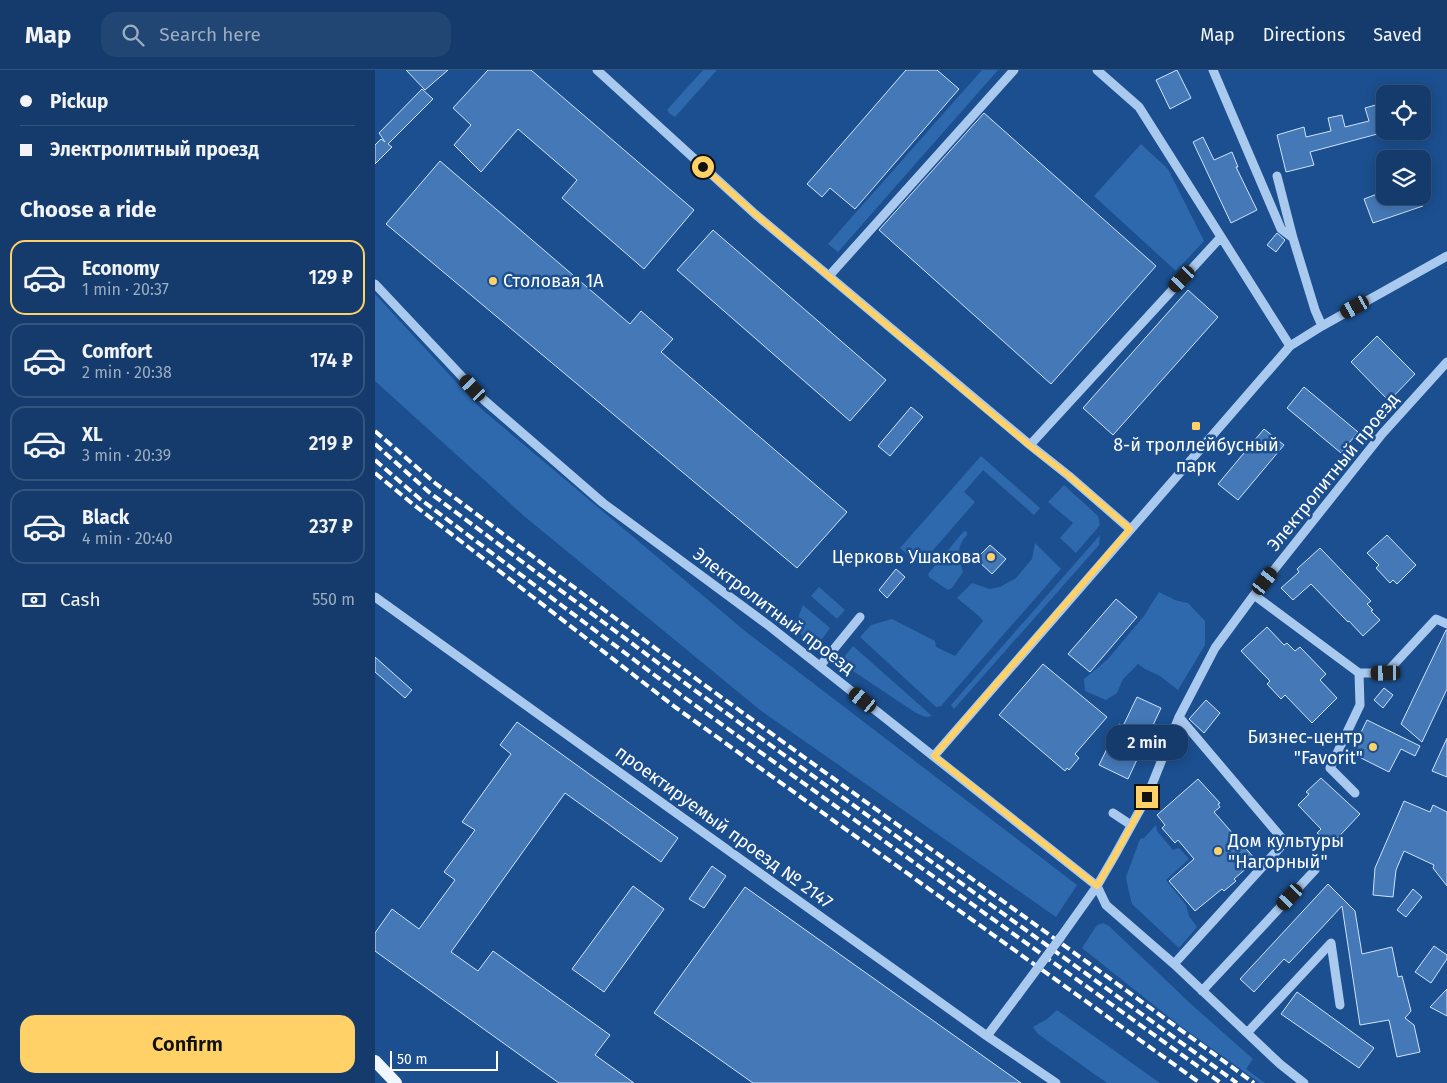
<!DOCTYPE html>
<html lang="en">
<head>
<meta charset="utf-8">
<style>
	body { margin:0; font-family:"Fira Sans",sans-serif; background:#214673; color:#f1f3f6; height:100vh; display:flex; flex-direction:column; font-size:19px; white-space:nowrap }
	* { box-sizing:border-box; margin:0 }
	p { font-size:16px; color:#9dadc1 }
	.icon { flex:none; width:28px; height:28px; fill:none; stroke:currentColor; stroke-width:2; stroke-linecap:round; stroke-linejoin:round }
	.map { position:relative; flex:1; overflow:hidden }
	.sheet { display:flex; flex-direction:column; background:#143b6b; width:375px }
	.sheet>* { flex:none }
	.banner { display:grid; align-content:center; height:110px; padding:0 20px; background:#143b6b }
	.fabs { position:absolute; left:1001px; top:15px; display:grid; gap:10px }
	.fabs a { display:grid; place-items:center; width:55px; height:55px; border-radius:10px; background:#143b6b; box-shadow:0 2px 12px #0003,0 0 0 1px #33557e; font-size:25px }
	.scale { position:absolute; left:15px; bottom:12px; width:108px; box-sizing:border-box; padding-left:5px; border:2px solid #fff; border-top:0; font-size:14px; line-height:18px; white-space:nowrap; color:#fff; -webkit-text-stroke:4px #1b4f8f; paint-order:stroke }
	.end { position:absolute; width:22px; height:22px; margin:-11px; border:6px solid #ffd166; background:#111; box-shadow:0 0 0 2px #111 }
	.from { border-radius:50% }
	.bubble { position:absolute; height:35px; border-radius:15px; background:#143b6b; box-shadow:0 2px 12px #0003,0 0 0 1px #33557e; font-size:16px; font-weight:600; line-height:35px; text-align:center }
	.car { position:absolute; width:15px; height:30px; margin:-15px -8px; border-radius:6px; box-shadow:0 0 4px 1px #0007; background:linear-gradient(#222 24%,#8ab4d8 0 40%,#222 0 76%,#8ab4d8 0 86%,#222 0) }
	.banner b { display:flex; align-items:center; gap:18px; height:48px; font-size:19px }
	.banner b+b { border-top:1px solid #33557e }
	.banner i { width:12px; height:12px; background:#f1f3f6 }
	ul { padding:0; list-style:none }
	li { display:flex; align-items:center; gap:15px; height:75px; margin:0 10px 8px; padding:0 10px; border:2px solid #33557e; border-radius:15px }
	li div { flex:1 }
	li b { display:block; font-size:19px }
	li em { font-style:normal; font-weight:600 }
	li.selected { border-color:#ffd166 }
	li>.icon { width:45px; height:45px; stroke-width:1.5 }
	h2 { padding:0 20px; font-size:22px; line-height:60px }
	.pay { display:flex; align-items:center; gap:12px; height:55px; padding:0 20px; font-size:19px }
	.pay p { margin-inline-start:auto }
	.primary-button { display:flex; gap:10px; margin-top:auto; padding:10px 20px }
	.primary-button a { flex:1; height:58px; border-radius:15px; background:#ffd166; color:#111; font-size:20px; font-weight:600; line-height:58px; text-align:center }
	header { display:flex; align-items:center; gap:30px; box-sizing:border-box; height:70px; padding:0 25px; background:#143b6b; border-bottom:1px solid #33557e }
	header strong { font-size:24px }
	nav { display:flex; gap:28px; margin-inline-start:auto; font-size:18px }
	.search { width:350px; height:45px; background:#214673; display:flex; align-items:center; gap:12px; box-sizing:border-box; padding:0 18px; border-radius:15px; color:#9dadc1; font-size:19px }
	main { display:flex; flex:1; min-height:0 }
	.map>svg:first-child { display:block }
</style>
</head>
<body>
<header>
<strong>Map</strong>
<div class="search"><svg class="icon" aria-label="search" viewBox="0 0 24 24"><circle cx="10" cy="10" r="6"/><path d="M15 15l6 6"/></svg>Search here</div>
<nav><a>Map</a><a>Directions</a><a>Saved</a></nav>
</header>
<main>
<section class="sheet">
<div class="banner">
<b><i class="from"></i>Pickup</b>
<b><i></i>Электролитный проезд</b>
</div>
<h2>Choose a ride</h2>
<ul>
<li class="selected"><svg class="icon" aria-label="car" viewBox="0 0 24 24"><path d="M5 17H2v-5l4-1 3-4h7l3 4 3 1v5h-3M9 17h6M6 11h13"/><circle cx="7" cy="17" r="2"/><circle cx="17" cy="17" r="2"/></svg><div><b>Economy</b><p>1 min · 20:37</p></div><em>129 ₽</em></li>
<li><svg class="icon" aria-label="car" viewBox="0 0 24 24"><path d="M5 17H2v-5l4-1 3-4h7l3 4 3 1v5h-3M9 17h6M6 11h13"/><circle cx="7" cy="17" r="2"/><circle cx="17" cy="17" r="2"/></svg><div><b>Comfort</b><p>2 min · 20:38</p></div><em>174 ₽</em></li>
<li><svg class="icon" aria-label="car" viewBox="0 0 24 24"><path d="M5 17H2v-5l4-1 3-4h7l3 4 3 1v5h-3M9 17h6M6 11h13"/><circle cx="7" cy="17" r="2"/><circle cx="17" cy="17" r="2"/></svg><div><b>XL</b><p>3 min · 20:39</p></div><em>219 ₽</em></li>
<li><svg class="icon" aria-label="car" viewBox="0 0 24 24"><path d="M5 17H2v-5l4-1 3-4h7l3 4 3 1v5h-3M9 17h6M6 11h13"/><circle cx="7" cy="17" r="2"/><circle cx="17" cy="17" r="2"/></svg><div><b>Black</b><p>4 min · 20:40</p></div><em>237 ₽</em></li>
</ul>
<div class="pay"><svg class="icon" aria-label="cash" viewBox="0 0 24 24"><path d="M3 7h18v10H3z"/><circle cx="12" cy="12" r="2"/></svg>Cash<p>550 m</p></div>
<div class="primary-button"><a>Confirm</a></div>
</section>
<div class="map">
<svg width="1072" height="1013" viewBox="0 0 1072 1013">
	<rect width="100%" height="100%" fill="#1b4f8f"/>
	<path fill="#2e69ad" d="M 328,0 L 342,0 L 300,47 L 295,44 L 292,40 Z
		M 607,0 L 623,0 L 463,182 L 453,174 Z
		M 766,74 L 793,99 L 829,171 L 801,201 L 719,126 Z
		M 0,224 L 104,337 L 370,561 L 702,815 L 681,847 L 385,640 L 149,446 L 0,311 Z
		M 606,386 L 665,438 L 659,445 L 608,400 L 589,422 L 600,432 L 545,495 L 525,478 Z
		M 689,415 L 723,446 L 725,455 L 701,483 L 685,468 L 698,453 L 673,432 Z
		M 589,461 L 592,462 L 592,465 C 581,476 583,488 588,502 L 577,518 L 573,520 L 554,507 L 553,504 Z
		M 725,465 L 724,475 L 579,639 L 576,635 Z
		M 660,473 L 686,499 L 566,636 L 561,637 L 485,567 L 496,555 L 517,549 L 560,571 L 561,577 L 580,586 L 608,551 L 605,547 L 582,528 L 597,513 L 615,519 L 625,517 L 641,508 L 657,489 Z
		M 444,517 L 470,540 L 462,549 L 436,526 Z
		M 784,522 L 800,530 L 813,533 L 830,551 L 830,575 L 803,620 L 785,606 L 770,599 L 763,594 L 748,609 L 742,623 L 731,630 L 710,621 L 709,609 L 732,590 L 769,546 Z
		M 428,535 L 455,558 L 445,572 L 438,574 C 420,562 419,556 428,535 Z
		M 478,576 L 557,646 L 551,647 L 541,643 L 469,595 L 466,591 Z
		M 781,755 L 782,761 L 798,780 L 804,778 L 814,789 L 791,810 L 811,835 L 814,846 L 822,857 L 804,878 L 757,834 L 754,822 L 751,807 L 765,769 L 769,768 Z
		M 728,853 L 734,856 L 817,935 L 878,989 L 871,999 L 890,1013 L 885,1013 L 804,955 L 707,878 L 722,855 Z
		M 682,940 L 785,1013 L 732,1013 L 663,964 L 658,957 L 672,949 Z"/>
	<path fill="#4478b7" stroke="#cfe3fa" d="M 31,0 L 73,0 L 50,20 Z
		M 113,0 L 156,0 L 319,140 L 269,199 L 187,128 L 202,110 L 143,59 L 106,102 L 79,75 L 96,55 L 78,38 Z
		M 531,0 L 562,0 L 584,19 L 480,139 L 455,118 L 447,127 L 432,114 Z
		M 802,0 L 816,28 L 795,39 L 781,10 Z
		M 47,19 L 58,29 L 13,74 L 17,77 L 0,94 L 0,75 L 6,69 L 10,72 L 4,63 Z
		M 1004,34 L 1007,47 L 1010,46 L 1010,62 L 935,82 L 939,95 L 911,102 L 902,65 L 929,57 L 931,67 L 956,61 L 953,48 L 967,45 L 970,57 L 994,51 L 990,38 Z
		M 609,43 L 781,196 L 676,314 L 504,160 Z
		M 828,67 L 839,90 L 857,82 L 863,97 L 861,97 L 882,140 L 856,153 L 818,72 Z
		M 65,91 L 255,254 L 266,241 L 298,269 L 286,282 L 472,442 L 422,498 L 11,154 Z
		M 1010,121 L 1010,126 L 1044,126 L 1048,136 L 998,153 L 989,129 Z
		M 338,160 L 511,310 L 475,351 L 302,200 Z
		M 902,163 L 910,170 L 901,182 L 892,175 Z
		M 813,220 L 843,247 L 738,365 L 708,338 Z
		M 1002,266 L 1040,304 L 1014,331 L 976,292 Z
		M 929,317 L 983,362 L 966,383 L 912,338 Z
		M 536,337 L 548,347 L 515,386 L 503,376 Z
		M 889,359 L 909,375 L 863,430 L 843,414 Z
		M 1012,465 L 1041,495 L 1022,514 L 1018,510 L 1015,513 L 1001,498 L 1004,495 L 992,483 Z
		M 615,475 L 631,489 L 617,504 L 601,489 Z
		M 945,478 L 996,531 L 992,534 L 998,540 L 996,541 L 1005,550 L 988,566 L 974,551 L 973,552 L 936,514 L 918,530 L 906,518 L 924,502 L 922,499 Z
		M 521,499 L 530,507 L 512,528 L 504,520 Z
		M 741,529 L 762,547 L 715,602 L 693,584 Z
		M 892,557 L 909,575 L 912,573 L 920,581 L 925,577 L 951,604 L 945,610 L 962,628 L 937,653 L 910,625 L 906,629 L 892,614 L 895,611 L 866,581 Z
		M 1071,560 L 1072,560 L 1072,619 L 1047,672 L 1026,654 Z
		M 0,587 L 37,620 L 30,628 L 0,602 Z
		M 668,594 L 732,647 L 700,684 L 704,688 L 694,700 L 692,698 L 690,701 L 624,645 Z
		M 1009,618 L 1018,625 L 1008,638 L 999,630 Z
		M 762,627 L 786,638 L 753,709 L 724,695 L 744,654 L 748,656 Z
		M 831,630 L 845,643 L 829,663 L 814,649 Z
		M 992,650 L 1045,676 L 1040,686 L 1026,679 L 1014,702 L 976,683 Z
		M 142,652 L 303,768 L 286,792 L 190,723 L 76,882 L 103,901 L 118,881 L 235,965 L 220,985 L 259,1013 L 184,1013 L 0,881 L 0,863 L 17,839 L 44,859 L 80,810 L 69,802 L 100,760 L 87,752 L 136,684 L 125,675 Z
		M 1072,668 L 1072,707 L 1057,701 Z
		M 946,708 L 985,744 L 956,775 L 942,763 L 946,759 L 923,735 L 934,724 L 931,722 Z
		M 823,709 L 845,733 L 843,734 L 845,737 L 839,742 L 881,790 L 859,809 L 861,811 L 849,821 L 847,819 L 820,841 L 794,811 L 819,789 L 803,770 L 800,773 L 787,758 L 790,755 L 782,745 Z
		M 1029,731 L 1055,742 L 1058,735 L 1072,742 L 1072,816 L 1058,798 L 1059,795 L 1029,781 L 1021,800 L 1018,827 L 998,825 L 1000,798 Z
		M 337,796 L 351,806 L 329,838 L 314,829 Z
		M 953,814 L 980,841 L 987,884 L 1017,877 L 1023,907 L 1027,906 L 1036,941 L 1030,948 L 1039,955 L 1045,982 L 1022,987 L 1014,950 L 985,955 L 967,836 L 914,893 L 909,889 L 879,922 L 865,909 Z
		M 258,816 L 289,839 L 229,922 L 197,899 Z
		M 370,817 L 646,1013 L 378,1013 L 279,943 Z
		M 1038,819 L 1047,827 L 1031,847 L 1022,840 Z
		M 1059,876 L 1072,885 L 1072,889 L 1056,913 L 1040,902 Z
		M 1072,919 L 1072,946 L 1055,937 Z
		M 922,922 L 999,978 L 984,998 L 906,944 Z"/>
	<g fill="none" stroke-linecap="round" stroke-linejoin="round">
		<path stroke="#a9c9ee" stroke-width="9" d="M 222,0 L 380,144 L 655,375 L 694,406 L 755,459
			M 722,0 L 764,37 L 915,276
			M 838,0 L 906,159 L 918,168 L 940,240 L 947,256
			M 902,106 L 918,168
			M 454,206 L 639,0
			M 0,214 L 109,330 L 228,433 L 393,555 L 722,816 L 731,835 L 799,894 L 905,994 L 929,1013
			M 655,375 L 845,168
			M 879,525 L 984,603 L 1011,603 L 1061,549 L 1072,554
			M 0,527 L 612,966 L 681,1013
			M 445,596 L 485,547
			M 559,686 L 915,276 L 947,256 L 1072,186
			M 980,723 L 955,698 L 985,635 L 984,603
			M 738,743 L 756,755
			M 685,868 L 722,816 L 740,785 L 772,727 L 804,647 L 840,578 L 879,525 L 1007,364 L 1072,292
			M 799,894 L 910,772 L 804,647
			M 827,921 L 940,800
			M 872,963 L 956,873 L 965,935
			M 612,966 L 642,926"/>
		<path stroke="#f0f6ff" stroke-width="12" d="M 0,991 L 21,1013"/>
		<path stroke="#fff" stroke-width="4" stroke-dasharray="9 4" stroke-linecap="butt" d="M 0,361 L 60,413 L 324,611 L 879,1013
			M 0,374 L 55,423 L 318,619 L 862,1013
			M 0,390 L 45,429 L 310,628 L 846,1013
			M 0,403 L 39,435 L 300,637 L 825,1013"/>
		<path stroke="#a9c9ee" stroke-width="9" d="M 642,926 L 685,868"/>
	</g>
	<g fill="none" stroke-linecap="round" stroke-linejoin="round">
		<path stroke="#ffd166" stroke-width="6" d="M 328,97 L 380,144 L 654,375 L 694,406 L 755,459 L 559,686 L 722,816 L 740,785 L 772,727"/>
	</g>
	<g fill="#ffd166" stroke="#1b4f8f" stroke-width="2">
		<circle cx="118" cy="211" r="5"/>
		<rect x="816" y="351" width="10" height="10" rx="2.5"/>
		<circle cx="616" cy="487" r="5"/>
		<circle cx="998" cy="677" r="5"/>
		<circle cx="843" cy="781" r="5"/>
	</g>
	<g text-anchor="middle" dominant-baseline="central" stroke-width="5" stroke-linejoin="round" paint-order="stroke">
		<g font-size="18" fill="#fff" stroke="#1b4f8f" text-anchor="start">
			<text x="128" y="211">Столовая 1А</text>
			<text x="821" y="375" text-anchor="middle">8-й троллейбусный<tspan x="821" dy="21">парк</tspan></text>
			<text x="606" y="487" text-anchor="end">Церковь Ушакова</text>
			<text x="988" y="667" text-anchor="end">Бизнес-центр<tspan x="988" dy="21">"Favorit"</tspan></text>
			<text x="853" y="771">Дом культуры<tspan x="853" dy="21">"Нагорный"</tspan></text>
		</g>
		<g font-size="18" fill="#fff" stroke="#1b4f8f">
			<text transform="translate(958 402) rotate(-51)">Электролитный проезд</text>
			<text transform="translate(399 541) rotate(37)">Электролитный проезд</text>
			<text transform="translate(349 757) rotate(36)">проектируемый проезд № 2147</text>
		</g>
	</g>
</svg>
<div class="fabs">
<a><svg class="icon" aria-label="locate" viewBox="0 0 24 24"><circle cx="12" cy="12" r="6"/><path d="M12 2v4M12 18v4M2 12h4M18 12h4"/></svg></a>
<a><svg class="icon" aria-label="layers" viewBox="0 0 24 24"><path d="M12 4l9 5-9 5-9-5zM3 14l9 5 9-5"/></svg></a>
</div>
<div class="scale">50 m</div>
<i class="end from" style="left:328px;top:97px"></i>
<i class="end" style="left:772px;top:727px"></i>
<div class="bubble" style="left:731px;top:655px;width:82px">2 min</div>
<i class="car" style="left:807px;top:209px;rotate:223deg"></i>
<i class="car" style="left:980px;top:237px;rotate:241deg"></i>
<i class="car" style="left:98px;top:318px;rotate:317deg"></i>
<i class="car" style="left:890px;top:511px;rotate:38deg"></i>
<i class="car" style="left:1011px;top:603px;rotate:269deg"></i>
<i class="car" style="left:488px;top:630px;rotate:309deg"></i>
<i class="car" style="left:915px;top:827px;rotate:223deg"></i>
</div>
</main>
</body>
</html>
